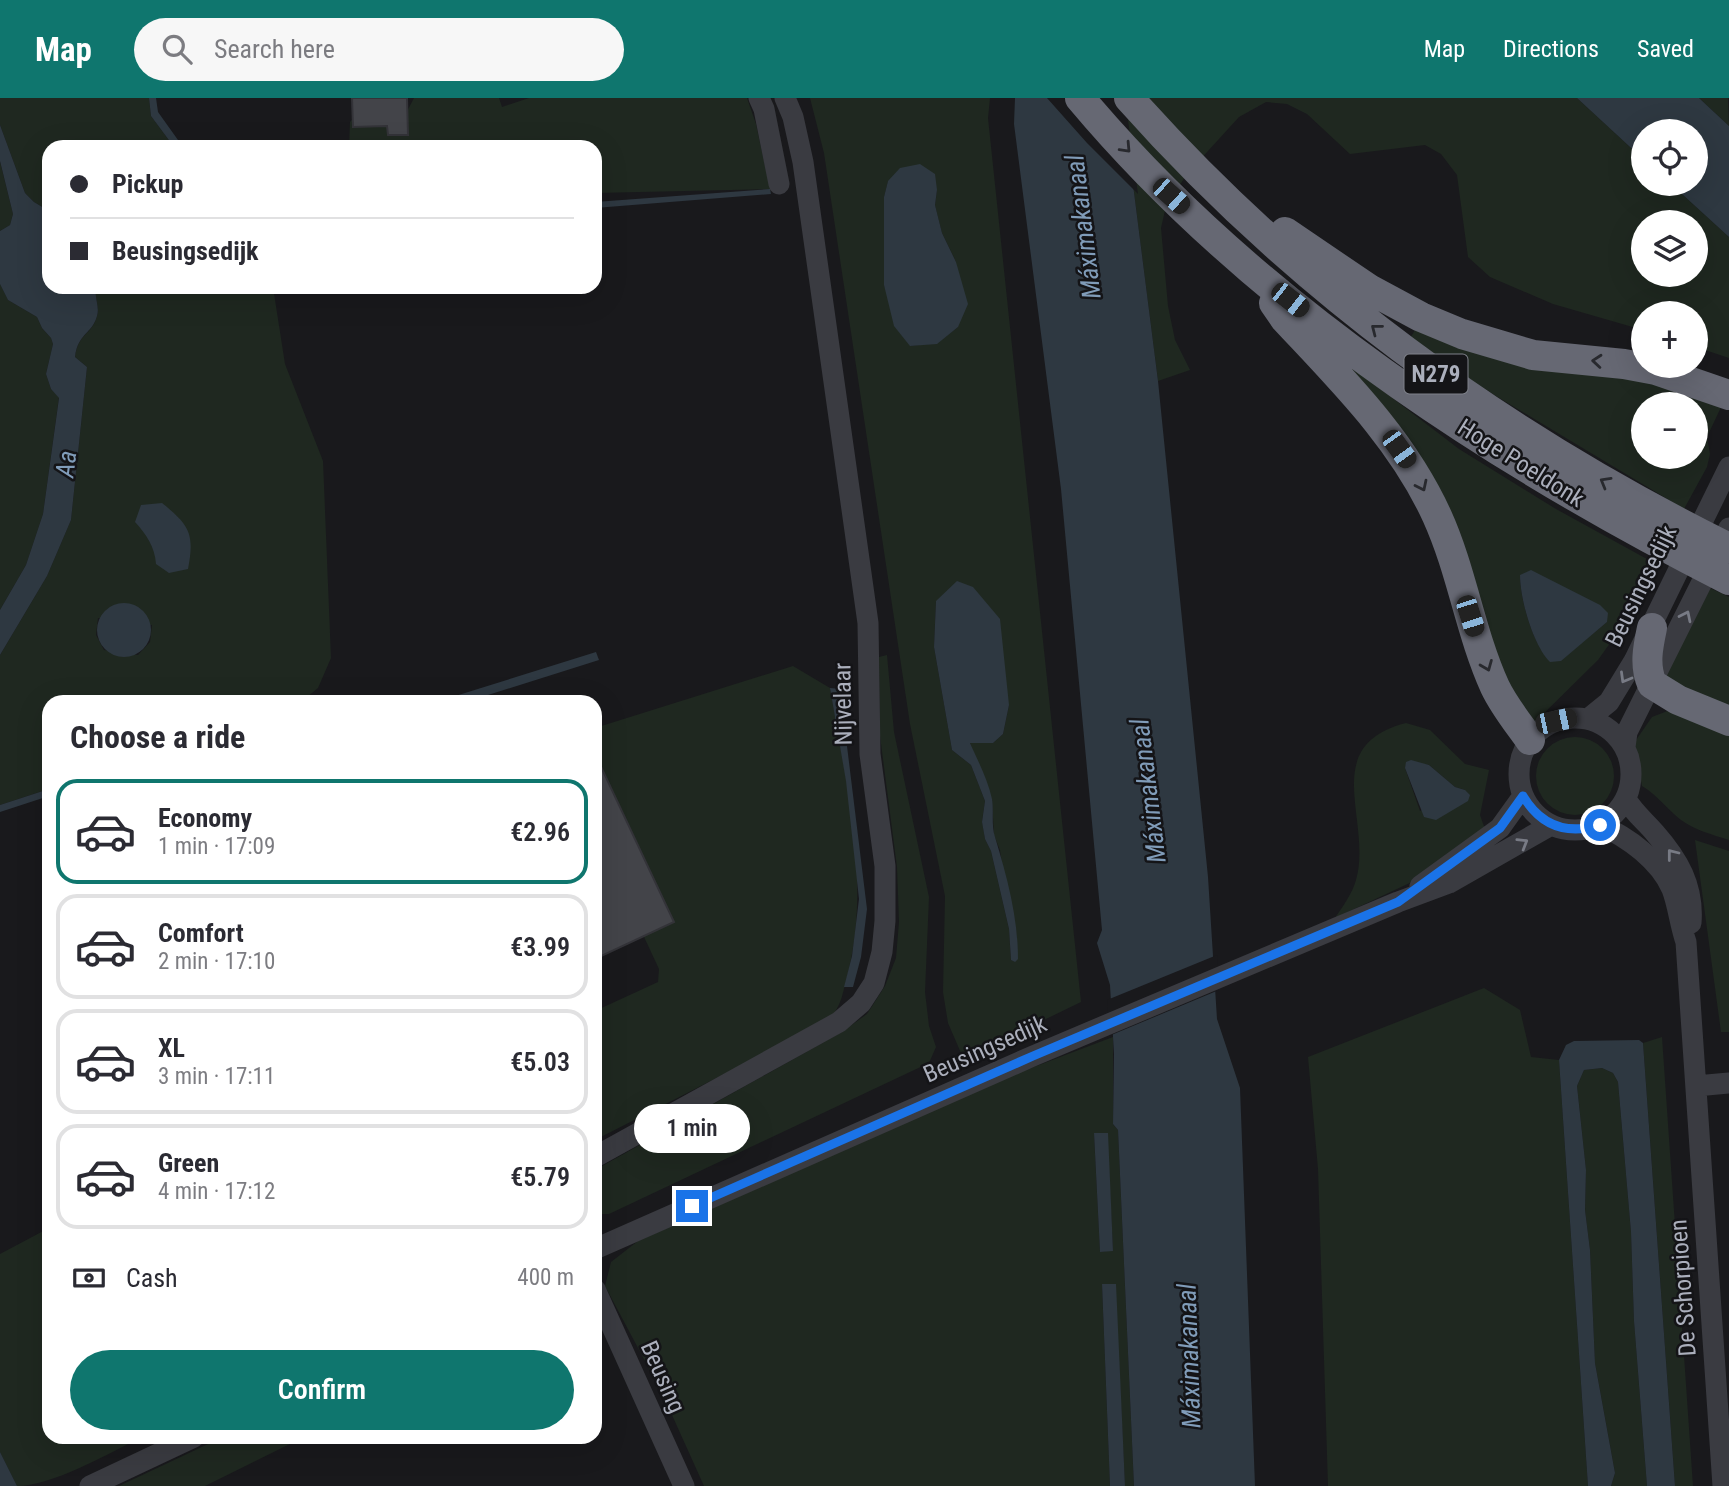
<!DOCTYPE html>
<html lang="en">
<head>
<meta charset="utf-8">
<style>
	body { margin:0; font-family:"Roboto Condensed",sans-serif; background:#f7f7f7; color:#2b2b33; height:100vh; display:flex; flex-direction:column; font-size:26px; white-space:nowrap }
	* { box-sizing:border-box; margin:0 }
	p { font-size:23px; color:#7c7c81 }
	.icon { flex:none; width:38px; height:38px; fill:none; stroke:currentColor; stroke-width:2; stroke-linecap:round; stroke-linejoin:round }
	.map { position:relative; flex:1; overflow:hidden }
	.drawer { position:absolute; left:42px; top:597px; width:560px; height:749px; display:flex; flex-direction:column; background:#fff; border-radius:21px; box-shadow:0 7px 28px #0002 }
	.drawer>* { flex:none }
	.top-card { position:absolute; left:42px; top:42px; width:560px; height:154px; border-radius:21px; box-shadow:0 7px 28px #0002; display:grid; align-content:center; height:154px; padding:0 28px; background:#fff }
	.controls { position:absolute; left:1631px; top:21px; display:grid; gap:14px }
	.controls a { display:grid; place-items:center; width:77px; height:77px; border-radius:50%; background:#fff; box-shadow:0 7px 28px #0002; font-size:35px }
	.end { position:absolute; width:32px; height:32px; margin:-16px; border:9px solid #1a73e8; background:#fff; box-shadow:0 0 0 4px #fff }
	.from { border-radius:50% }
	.bubble { position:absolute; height:49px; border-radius:24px; background:#fff; box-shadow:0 7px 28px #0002; font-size:23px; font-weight:600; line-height:49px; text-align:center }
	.car { position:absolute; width:21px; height:42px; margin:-21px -10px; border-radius:9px; box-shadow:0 0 5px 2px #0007; background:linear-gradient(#222 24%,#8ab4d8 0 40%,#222 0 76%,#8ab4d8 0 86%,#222 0) }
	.top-card b { display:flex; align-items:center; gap:24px; height:66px; font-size:26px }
	.top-card b+b { border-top:2px solid #e1e1e2 }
	.top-card i { width:18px; height:18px; background:#2b2b33 }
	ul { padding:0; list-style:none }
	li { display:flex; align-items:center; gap:21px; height:105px; margin:0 14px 10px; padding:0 14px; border:4px solid #e1e1e2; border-radius:21px }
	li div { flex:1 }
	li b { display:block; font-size:26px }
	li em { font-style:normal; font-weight:600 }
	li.current { border-color:#0f766e }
	li>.icon { width:63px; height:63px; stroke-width:1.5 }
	h2 { padding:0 28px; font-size:32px; line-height:84px }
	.pay { display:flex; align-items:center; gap:18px; height:77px; padding:0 28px; font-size:26px }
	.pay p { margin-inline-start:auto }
	.primary-button { display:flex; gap:14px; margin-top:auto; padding:14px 28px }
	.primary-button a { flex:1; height:80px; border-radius:42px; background:#0f766e; color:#fff; font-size:28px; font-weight:600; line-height:80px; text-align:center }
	header { display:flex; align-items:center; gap:42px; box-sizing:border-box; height:98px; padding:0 35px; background:#0f766e; color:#fff }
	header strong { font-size:33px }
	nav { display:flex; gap:38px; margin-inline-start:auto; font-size:24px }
	.search { width:490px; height:63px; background:#f7f7f7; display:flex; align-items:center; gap:18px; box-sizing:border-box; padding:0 24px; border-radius:38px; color:#7c7c81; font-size:26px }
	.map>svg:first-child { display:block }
</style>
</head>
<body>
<header>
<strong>Map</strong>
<div class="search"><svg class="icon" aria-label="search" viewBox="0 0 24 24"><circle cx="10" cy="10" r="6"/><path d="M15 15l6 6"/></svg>Search here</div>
<nav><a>Map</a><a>Directions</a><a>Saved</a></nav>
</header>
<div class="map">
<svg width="1729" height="1388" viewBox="0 0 1729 1388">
	<rect width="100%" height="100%" fill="#19191c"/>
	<path fill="#1f2820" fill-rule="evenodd" d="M 0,0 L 149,0 L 151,18 L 174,49 L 49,49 L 49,113 L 34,104 L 25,95 L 0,27 Z
		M 414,0 L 499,0 L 502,9 L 529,0 L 747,0 L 756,26 L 770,91 L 595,95 L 595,49 L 349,49 L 350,24 L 356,17 L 404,19 Z
		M 810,0 L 990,0 L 988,20 L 1081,904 L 1015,936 L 961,955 L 948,925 L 943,894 L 945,798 L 910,626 L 824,55 ZM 888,83 L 937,92 L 935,107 L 942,135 L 956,164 L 958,229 L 937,245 L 911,248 L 884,187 L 884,99 ZM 936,503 L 1009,607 L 1003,636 L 993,645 L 970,645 L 992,702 L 994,737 L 1000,752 L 1015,864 L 1011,862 L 1009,831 L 991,753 L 985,741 L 982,723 L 985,703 L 971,667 L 952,652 L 934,549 Z
		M 1122,0 L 1577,0 L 1643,61 L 1643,86 L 1671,86 L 1729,139 L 1729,260 L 1696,249 L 1696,215 L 1643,215 L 1643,232 L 1553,206 L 1490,179 L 1468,159 L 1457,77 L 1441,56 L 1425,47 L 1350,56 L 1307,16 L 1287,6 L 1266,4 L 1239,19 L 1187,76 L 1166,108 L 1161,130 L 1168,208 L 1175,242 L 1190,272 L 1158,283 ZM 1643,124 L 1696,124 L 1696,177 L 1643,177 Z
		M 1699,0 L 1728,0 L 1729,28 Z
		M 0,64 L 13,116 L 10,127 L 0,133 Z
		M 0,186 L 8,202 L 37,219 L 42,230 L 51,240 L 53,246 L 46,276 L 51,291 L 59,299 L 43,416 L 26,467 L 0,512 Z
		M 96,189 L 273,189 L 285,266 L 323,363 L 331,560 L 318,590 L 301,604 L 49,604 L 49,691 L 0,707 L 0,557 L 47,478 L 71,422 L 87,269 L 75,259 C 78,235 92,237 97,218 C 100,210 94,199 96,189 ZM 135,424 L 188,471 L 155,455 L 145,434 ZM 98,520 L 152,527 L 150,544 L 138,557 L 104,552 L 96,537 Z
		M 1415,232 L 1683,291 L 1722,307 L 1707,339 L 1710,356 L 1707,369 L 1684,411 L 1496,298 L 1409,242 ZM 1643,306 L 1696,306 L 1696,359 L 1643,359 Z
		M 1322,246 L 1459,351 L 1556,411 L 1656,466 L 1628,520 L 1598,562 L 1528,631 L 1510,606 L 1445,420 ZM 1520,477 L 1607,524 L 1561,562 L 1550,563 C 1533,547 1520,501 1520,477 Z
		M 1710,490 L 1729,499 L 1729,615 L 1662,582 Z
		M 887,557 L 894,634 L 929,799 L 925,894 L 929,928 L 936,949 L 929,965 L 609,1116 L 595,1116 L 595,1072 L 842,934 L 867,916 L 885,888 L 896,860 L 899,824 L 897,769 L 880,638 L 879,559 Z
		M 793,568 L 830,590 C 846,683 871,782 848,875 C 842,896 843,906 828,923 L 595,1042 L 595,913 L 658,884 L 659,871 L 595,734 L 595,630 Z
		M 1670,612 L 1729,631 L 1729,742 C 1713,737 1695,732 1681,722 C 1667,711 1657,697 1642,688 L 1634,645 L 1652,619 Z
		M 1406,625 L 1430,632 L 1465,666 L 1489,672 L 1480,717 L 1486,734 L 1416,782 L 1335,820 C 1343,808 1352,796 1356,782 C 1373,723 1317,648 1406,625 ZM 1407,664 L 1429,667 L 1455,689 L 1465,692 L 1420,713 L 1405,670 Z
		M1536 678a39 39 0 1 1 78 0a39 39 0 1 1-78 0Z
		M 1695,742 L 1729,753 L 1729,934 L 1721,934 Z
		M 1484,890 L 1520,912 L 1531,959 L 1559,962 L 1588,1388 L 1328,1388 L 1318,1071 L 1308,959 Z
		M 1113,939 L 1113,1026 L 1118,1032 L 1134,1388 L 1125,1388 L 1115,1186 L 1102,1186 L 1110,1388 L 704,1388 L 663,1297 L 605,1188 L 611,1164 L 638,1143 L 1013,977 ZM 1107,1035 L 1113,1152 L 1100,1154 L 1094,1036 Z
		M 1662,939 L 1693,1388 L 1675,1388 L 1643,945 Z
		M 1602,970 L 1613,975 L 1618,984 L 1631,1134 L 1634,1223 L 1647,1388 L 1611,1388 L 1615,1375 L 1595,1265 L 1590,1152 L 1585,1112 L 1586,1072 L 1577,988 L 1584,972 Z
		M 49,1130 L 49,1339 L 142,1339 C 109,1355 53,1388 17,1388 L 0,1354 L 0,1156 Z
		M 223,1339 L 304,1339 L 205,1388 L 119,1388 Z"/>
	<path fill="#2e3841" d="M 149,0 L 156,0 L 158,14 L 183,49 L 174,49 L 151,18 Z
		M 1015,0 L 1122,0 L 1158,283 L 1208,779 L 1217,921 L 1240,990 L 1255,1388 L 1134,1388 L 1118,1032 L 1113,1026 L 1114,956 L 1110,887 L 1097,845 L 1102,832 L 1061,391 L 1014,26 Z
		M 1577,0 L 1699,0 L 1729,28 L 1729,139 L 1671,86 L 1696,86 L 1696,33 L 1643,33 L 1643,61 Z
		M 0,27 L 25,95 L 34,104 L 49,113 L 49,189 L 96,189 C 94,199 100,209 97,218 C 92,236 78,235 75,259 L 87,269 L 71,422 L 47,478 L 0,557 L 0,512 L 26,467 L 43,416 L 59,300 L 51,291 L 46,276 L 53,246 L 51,240 L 42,230 L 37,219 L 8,202 L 0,186 L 0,133 L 10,127 L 13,116 L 0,63 Z
		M 920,66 L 935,76 L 937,92 L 935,107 L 942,135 L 956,164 L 968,206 L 958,229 L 937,246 L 910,248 L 894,228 L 884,187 L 884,99 L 888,83 L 900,70 Z
		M 770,91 L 771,96 L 595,110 L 595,104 Z
		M 162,405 C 189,427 195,435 188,471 L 169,475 L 156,466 C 155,449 146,436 135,424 L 141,407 Z
		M 1531,472 L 1600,507 L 1608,515 L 1607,524 L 1561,563 L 1550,564 C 1533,547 1520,501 1520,477 Z
		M 957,483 L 973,489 L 1000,521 L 1009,607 L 1003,636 L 993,645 L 970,645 C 978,663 988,682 992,701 C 994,713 991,727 995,739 C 1007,779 1018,819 1018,861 L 1015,864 L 1011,862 L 1009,831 L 991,753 L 985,741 L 982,724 L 985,703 L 971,667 L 952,652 L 934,549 L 936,503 Z
		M97 532a27 27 0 1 1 54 0a27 27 0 1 1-54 0Z
		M 596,554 L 599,562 L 466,604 L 436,604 Z
		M 830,590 L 840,591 L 867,811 L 861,859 L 853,889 L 844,889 L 852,858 L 859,801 L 846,683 Z
		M 1411,662 L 1429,667 L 1455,689 L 1465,692 L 1470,697 L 1468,703 L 1436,722 L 1424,719 L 1405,670 L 1406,664 Z
		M 49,691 L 49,698 L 0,714 L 0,707 Z
		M 1639,942 L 1643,945 L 1675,1388 L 1647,1388 L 1634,1223 L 1631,1134 L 1618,984 L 1613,975 L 1602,970 L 1584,972 L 1577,988 L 1586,1072 L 1585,1112 L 1590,1152 L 1595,1265 L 1615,1375 L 1611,1388 L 1588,1388 L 1559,962 L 1566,947 L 1574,943 Z
		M 1108,1035 L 1113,1153 L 1100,1154 L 1094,1035 Z
		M 1102,1186 L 1116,1186 L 1125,1388 L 1110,1388 Z
		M 0,1354 L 17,1388 L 0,1388 Z"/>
	<path fill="#19191c" d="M 1047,0 L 1125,0 L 1138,96 L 1087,45 Z
		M 1217,857 L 1219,892 L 1109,938 L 1107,902 Z"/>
	<path fill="#434449" stroke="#333338" stroke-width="2" d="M 352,0 L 407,0 L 408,37 L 388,37 L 387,28 L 353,29 Z
		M 595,656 L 674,824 L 595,861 Z"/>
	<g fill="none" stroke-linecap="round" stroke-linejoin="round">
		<path stroke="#3a3b41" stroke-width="21" d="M 759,0 L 764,11 L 779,86
			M1519 676a56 56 0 1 1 112 0a56 56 0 1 1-112 0Z
			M 1588,621 L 1609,604 L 1634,563 L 1729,369
			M 1625,649 L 1627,634 L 1729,430
			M 1626,701 C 1634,715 1645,723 1655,735 C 1678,761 1694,788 1691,825
			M 1600,727 C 1628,739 1660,763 1672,791 C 1678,806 1680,827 1686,844 L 1723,1388
			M 1420,788 L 1500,730 L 1523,698
			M 1696,988 L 1729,985
			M 595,1059 L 839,924 L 861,905 L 874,885 L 882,854 L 885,823 L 885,768 L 870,656 L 868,525 L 803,64 L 793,19 L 785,0
			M 595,1151 L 1033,958 L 1398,804 L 1449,785 L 1551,727
			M 595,1191 L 684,1388
			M 90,1388 L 194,1339"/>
		<path stroke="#666873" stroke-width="30" d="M 1080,0 C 1252,205 1492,362 1729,482
			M 1129,0 C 1297,189 1503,338 1729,450
			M 1285,134 L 1369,191 L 1421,219 L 1462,236 L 1533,257 L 1624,266 L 1656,272 L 1729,297
			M 1274,205 L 1285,221 C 1342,282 1402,341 1437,418 C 1462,473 1470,534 1495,589 C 1504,608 1518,625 1530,642
			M 1652,530 C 1648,549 1644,567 1652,586 L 1678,602 L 1729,623"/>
	</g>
	<defs><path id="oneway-chevron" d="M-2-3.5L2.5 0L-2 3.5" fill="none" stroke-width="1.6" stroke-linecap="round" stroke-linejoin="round" transform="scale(1.75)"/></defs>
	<g stroke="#28292e">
		<use href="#oneway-chevron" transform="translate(1126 50) rotate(47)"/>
		<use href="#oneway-chevron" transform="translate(1376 231) rotate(-142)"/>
		<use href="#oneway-chevron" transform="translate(1597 263) rotate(-175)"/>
		<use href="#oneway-chevron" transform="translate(1605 384) rotate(-150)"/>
		<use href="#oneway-chevron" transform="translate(1422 388) rotate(64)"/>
		<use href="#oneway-chevron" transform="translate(1487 568) rotate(68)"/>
	</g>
	<g stroke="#787b85">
		<use href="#oneway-chevron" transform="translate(1686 518) rotate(-64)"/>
		<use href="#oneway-chevron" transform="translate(1625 580) rotate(120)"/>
		<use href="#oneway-chevron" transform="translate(1523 745) rotate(-31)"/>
		<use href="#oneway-chevron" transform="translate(1672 756) rotate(-128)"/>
	</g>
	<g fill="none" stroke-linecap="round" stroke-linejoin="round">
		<path stroke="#1a73e8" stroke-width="9" d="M 692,1108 L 1033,958 L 1398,804 L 1500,730 L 1523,698 C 1541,728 1567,737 1600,727"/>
	</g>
	<g text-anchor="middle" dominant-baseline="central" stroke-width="5" stroke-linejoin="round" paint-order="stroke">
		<rect fill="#141417" stroke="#7e808a" stroke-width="2" x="1404.5" y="256.5" width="63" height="39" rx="5"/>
		<g font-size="23" font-weight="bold" fill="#abafbc">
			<text x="1436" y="276">N279</text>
		</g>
		<g font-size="24" fill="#abafbc" stroke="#141417">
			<text transform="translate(1521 365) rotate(32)">Hoge Poeldonk</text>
			<text transform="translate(1641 488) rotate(-64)">Beusingsedijk</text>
			<text transform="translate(843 606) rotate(-91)">Nijvelaar</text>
			<text transform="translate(985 951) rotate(-24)">Beusingsedijk</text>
			<text transform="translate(1683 1190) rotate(-94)">De Schorpioen</text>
			<text transform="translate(663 1279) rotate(66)">Beusing</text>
		</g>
		<g font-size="26" font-style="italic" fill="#809cb9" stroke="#141417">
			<text transform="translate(1083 129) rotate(-97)">Máximakanaal</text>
			<text transform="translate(66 366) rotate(-83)">Aa</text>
			<text transform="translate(1148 693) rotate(-97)">Máximakanaal</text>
			<text transform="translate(1189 1258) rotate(-92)">Máximakanaal</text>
		</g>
	</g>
</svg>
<div class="controls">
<a><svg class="icon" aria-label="locate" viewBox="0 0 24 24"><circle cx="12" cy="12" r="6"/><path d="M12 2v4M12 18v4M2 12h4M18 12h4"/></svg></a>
<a><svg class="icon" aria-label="layers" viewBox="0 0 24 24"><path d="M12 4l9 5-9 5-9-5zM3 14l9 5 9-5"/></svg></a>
<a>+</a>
<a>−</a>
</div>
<i class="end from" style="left:1600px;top:727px"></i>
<i class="end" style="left:692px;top:1108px"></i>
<div class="bubble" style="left:634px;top:1006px;width:116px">1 min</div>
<i class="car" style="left:1171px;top:98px;rotate:132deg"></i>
<i class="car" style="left:1290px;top:202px;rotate:128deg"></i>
<i class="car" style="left:1399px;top:351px;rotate:144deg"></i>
<i class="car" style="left:1470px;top:518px;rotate:162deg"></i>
<i class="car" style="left:1556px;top:623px;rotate:78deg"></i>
<div class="top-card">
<b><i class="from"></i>Pickup</b>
<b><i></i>Beusingsedijk</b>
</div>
<section class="drawer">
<h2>Choose a ride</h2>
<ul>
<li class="current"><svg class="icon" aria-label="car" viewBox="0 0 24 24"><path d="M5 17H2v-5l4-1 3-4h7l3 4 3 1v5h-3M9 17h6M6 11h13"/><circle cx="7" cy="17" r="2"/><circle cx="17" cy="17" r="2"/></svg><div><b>Economy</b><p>1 min · 17:09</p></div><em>€2.96</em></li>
<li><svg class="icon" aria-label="car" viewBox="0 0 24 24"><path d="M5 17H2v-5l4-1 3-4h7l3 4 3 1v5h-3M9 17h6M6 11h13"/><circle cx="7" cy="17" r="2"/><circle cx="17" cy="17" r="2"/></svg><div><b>Comfort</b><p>2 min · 17:10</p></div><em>€3.99</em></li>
<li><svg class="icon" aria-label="car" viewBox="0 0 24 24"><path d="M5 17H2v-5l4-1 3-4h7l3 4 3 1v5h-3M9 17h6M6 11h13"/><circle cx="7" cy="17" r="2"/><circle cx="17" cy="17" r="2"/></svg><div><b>XL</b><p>3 min · 17:11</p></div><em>€5.03</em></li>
<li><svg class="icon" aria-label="car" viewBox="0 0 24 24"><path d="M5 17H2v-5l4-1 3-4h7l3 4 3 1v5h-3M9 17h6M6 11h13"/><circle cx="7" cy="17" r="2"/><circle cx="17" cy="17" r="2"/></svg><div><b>Green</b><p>4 min · 17:12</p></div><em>€5.79</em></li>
</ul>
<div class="pay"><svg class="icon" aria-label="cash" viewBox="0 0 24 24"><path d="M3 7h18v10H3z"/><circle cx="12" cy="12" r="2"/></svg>Cash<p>400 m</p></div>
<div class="primary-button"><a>Confirm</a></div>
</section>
</div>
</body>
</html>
